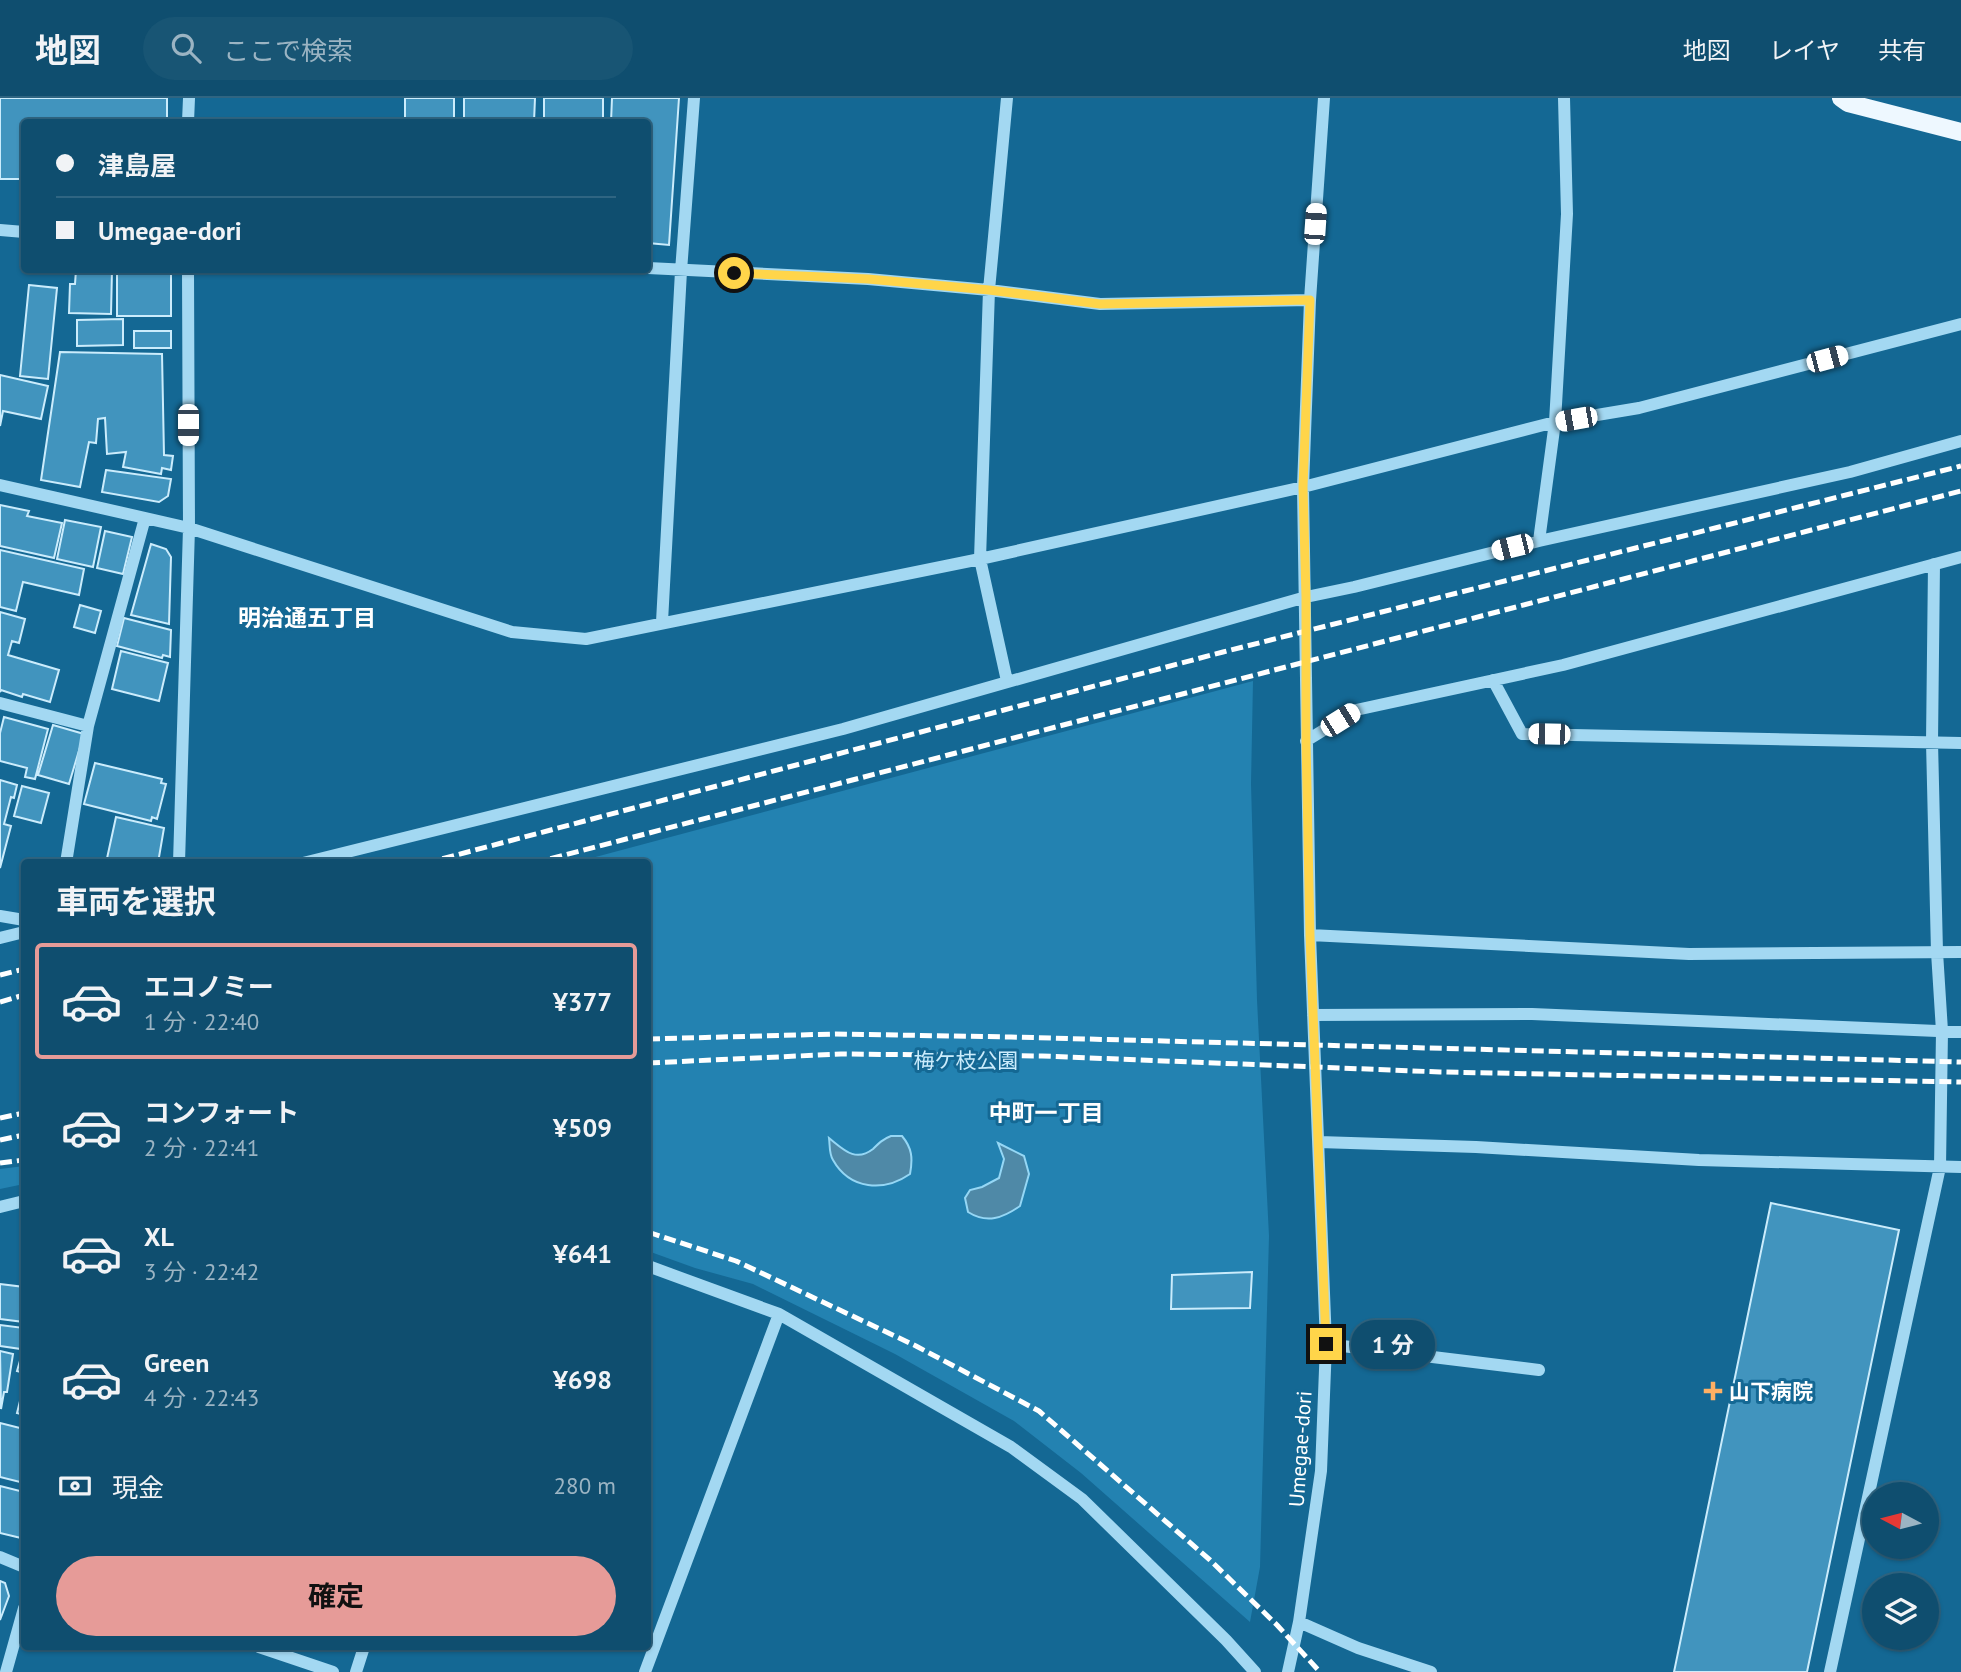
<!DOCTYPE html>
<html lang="ja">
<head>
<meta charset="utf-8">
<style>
	body { margin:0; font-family:"PT Sans","Noto Sans JP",sans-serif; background:#185574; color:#f1f3f6; height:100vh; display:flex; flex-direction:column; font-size:26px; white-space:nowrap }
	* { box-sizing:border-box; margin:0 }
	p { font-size:23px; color:#9bb4c3 }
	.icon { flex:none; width:38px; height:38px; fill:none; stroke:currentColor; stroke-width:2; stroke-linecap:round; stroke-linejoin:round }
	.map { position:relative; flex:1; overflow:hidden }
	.drawer { position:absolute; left:21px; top:761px; width:630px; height:791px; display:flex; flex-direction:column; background:#0f4e6f; border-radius:7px; box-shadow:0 2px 5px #0004,0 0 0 2px #2f6582 }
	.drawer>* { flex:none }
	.hud { position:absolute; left:21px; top:21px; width:630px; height:154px; border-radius:7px; box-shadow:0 2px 5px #0004,0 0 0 2px #2f6582; display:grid; align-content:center; height:154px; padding:0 35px; background:#0f4e6f }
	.needle { width:46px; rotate:277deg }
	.buttons { position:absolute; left:1862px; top:1384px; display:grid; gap:14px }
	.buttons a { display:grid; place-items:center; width:77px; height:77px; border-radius:50%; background:#0f4e6f; box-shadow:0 2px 5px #0004,0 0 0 2px #2f6582; font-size:35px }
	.end { position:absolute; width:32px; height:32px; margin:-16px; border:9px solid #ffd54a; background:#111; box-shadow:0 0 0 4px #111 }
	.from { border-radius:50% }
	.bubble { position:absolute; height:49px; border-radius:24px; background:#0f4e6f; box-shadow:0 2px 5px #0004,0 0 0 2px #2f6582; font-size:23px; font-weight:700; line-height:49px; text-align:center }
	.car { position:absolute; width:21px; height:42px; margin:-21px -10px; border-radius:9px; box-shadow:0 0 5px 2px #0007; background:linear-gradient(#fff 24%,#345 0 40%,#fff 0 76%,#345 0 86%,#fff 0) }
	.hud b { display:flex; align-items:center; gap:24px; height:66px; font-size:26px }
	.hud b+b { border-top:2px solid #2f6582 }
	.hud i { width:18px; height:18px; background:#f1f3f6 }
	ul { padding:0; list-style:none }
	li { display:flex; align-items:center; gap:21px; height:116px; margin:0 14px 10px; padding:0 21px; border:4px solid transparent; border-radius:7px }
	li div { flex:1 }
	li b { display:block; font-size:26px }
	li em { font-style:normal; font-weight:700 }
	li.selected { border-color:#e69b98 }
	li>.icon { width:63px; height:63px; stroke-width:1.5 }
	h2 { padding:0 35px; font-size:32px; line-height:84px }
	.pay { display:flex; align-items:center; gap:18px; height:77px; padding:0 35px; font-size:26px }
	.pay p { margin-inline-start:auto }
	.cta { display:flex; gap:14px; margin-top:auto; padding:14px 35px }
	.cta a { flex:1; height:80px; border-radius:42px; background:#e69b98; color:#111; font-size:28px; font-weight:700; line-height:80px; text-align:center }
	header { display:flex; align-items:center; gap:42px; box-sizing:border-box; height:98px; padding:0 35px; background:#0f4e6f; border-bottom:2px solid #2f6582 }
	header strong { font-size:33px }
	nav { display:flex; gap:38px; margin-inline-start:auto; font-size:24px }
	.search { width:490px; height:63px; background:#185574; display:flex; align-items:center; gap:18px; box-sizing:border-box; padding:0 24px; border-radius:38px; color:#9bb4c3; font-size:26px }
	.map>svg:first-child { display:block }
</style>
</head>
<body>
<header>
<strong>地図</strong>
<div class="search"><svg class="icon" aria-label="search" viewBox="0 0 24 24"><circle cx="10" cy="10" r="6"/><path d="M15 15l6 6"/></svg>ここで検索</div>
<nav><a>地図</a><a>レイヤ</a><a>共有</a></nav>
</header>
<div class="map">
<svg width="1961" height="1574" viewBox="0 0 1961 1574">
	<rect width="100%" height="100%" fill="#146894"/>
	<path fill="#2382b1" d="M 1253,583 L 1251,686 L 1257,902 L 1269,1138 L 1260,1469 L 1250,1524 L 1081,1375 L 1014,1323 L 895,1256 L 753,1186 L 695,1170 L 648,1153 L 648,765 L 573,765 Z
		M 24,1068 L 24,1086 L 0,1091 L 0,1071 Z"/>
	<path fill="#4f89a7" stroke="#95d7f5" stroke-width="2" d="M 891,1038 L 902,1038 C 912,1050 913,1060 910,1076 C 884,1094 850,1092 833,1062 C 829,1056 830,1047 829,1040 C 843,1051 855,1065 873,1051 C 879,1045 883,1041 891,1038 Z
		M 998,1045 L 1024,1058 L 1029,1076 L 1020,1108 C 1003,1120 987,1126 968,1114 L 965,1100 L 970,1092 L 982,1089 L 999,1080 L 1004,1061 Z"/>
	<path fill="#4194be" stroke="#cbecfc" stroke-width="2" d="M 0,0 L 167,0 L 167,24 L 24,24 L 24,81 L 0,81 Z
		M 405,0 L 454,0 L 454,24 L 405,24 Z
		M 464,0 L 535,0 L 534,24 L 464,24 Z
		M 544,0 L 603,0 L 603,24 L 544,24 Z
		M 612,0 L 679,0 L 669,147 L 648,145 L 648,24 L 611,24 Z
		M 76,172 L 112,172 L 111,216 L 69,215 L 70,186 L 75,186 Z
		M 117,172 L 171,172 L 171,218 L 117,218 Z
		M 29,187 L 57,190 L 48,281 L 20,278 Z
		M 123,221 L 123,247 L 77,248 L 77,222 Z
		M 134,233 L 171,233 L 171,250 L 134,250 Z
		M 60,254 L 162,256 L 164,357 L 173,358 L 171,372 L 162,370 L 161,376 L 123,369 L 126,354 L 107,356 L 105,320 L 98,321 L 96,345 L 89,344 L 80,389 L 41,382 Z
		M 0,277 L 48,288 L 41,321 L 3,313 L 0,328 Z
		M 106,372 L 171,381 L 168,398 L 159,404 L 102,394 Z
		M 0,407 L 29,413 L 27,418 L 62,425 L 54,460 L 0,448 Z
		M 65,422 L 101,429 L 93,469 L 57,461 Z
		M 105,433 L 132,439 L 123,476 L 97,470 Z
		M 151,446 L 166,451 L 171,459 L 169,526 L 131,517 Z
		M 0,452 L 84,471 L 79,497 L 23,484 L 16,513 L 0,509 Z
		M 80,507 L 101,513 L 95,535 L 74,529 Z
		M 0,514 L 25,521 L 19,545 L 12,543 L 8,557 L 59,572 L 50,604 L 23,596 L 22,599 L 1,592 L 0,594 Z
		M 124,520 L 171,532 L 170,559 L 163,557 L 162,560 L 117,548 Z
		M 121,553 L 168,565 L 159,603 L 112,591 Z
		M 4,619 L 48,631 L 35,681 L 25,679 L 27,670 L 0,663 L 0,635 Z
		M 53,627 L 84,636 L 69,686 L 38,677 Z
		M 95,665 L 162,681 L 161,685 L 166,686 L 157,721 L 152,719 L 151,723 L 84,706 Z
		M 0,682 L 17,687 L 14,700 L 11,699 L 4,726 L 11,728 L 0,770 Z
		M 22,688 L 49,695 L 41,725 L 14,718 Z
		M 116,719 L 164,730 L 158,765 L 106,765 Z
		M 1771,1105 L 1899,1132 L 1807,1574 L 1674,1574 Z
		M 1252,1174 L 1250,1210 L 1171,1211 L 1172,1177 Z
		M 0,1186 L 24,1189 L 24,1224 L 0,1221 Z
		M 0,1227 L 24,1230 L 21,1251 L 0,1248 Z
		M 24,1249 L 24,1275 L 17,1273 Z
		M 0,1253 L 13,1256 L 7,1294 L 4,1294 L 1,1311 Z
		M 24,1287 L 24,1317 L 17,1315 Z
		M 0,1325 L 24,1331 L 24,1385 L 0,1379 Z
		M 0,1388 L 24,1394 L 24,1425 L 21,1440 L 0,1435 Z
		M 0,1483 L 5,1485 L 9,1498 L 0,1522 Z"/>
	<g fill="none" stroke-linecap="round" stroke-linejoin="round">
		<path stroke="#a3d8f2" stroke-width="12" d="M 1007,0 L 989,192 L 980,461 L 1007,583
			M 188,24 L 189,0
			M 0,132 L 24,134
			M 648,170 L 868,181 L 989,192 L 1100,206 L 1310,202
			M 0,387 L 189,430 L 512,534 L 586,541 L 980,461 L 1303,389 L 1555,324 L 1639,310 L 1961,226
			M 1539,443 L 1555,324 L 1567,116 L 1564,0
			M 662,524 L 681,173 L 694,0
			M 1493,582 L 1522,636 L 1961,645
			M 0,605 L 88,628
			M 1306,643 L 1356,612 L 1563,567 L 1961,459
			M 66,765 L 88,628 L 145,420
			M 179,765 L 189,430 L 188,172
			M 303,765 L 843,631 L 1306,499 L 1354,489 L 1539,443 L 1850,374 L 1961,343
			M 0,818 L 24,822
			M 1310,837 L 1689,856 L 1961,854
			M 0,840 L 24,834
			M 1313,917 L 1532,916 L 1961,934
			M 1319,1044 L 1476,1049 L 1699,1062 L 1961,1069
			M 0,1109 L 24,1103
			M 648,1168 L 779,1216 L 1011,1349 L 1082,1401 L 1226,1542 L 1255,1574
			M 1326,1246 L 1539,1272
			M 0,1459 L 24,1469
			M 1299,1524 L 1358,1550 L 1431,1574
			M 259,1549 L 333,1574
			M 6,1574 L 24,1510
			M 356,1574 L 364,1549
			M 645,1574 L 779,1216
			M 1288,1574 L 1299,1524 L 1321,1373 L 1326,1246 L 1310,837 L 1303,389 L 1310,202 L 1324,0
			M 1830,1574 L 1940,1069 L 1942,933 L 1937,854 L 1932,644 L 1934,466"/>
		<path stroke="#eef8ff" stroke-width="18" d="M 1841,0 L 1848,5 L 1961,34"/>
		<path stroke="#fff" stroke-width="5" stroke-dasharray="12 5" stroke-linecap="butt" d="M 426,765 L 1223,554 L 1961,368
			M 534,765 L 1961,393
			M 0,877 L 24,871
			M 0,904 L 24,897
			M 648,941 L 835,936 L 1011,939 L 1961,964
			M 648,965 L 841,956 L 1042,958 L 1440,974 L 1961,984
			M 0,1020 L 24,1015
			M 0,1042 L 24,1037
			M 0,1065 L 24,1062
			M 648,1134 L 736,1163 L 916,1248 L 1039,1313 L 1210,1462 L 1277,1527 L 1320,1574"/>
	</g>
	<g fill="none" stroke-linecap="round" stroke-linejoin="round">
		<path stroke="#ffd54a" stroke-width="9" d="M 734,175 L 868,181 L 989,192 L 1100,206 L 1310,202 L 1303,389 L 1306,499 L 1306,643 L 1310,837 L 1326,1246"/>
	</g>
	<path fill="#ffb064" stroke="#146894" stroke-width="2.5" d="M1709.5 1282.5h7v7h7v7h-7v7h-7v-7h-7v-7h7z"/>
	<g text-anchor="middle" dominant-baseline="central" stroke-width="6" stroke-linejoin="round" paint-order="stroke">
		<g font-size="21" fill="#cbecfc" stroke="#146894">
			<text x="966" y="962">梅ケ枝公園</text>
		</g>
		<g font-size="21" font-weight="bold" fill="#fff" stroke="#146894" text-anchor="start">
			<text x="1729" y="1293">山下病院</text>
		</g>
		<g font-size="21" fill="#fff" stroke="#146894">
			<text transform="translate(1300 1351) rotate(-86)">Umegae-dori</text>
		</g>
		<g font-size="23" font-weight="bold" fill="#fff" stroke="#146894">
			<text x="307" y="519">明治通五丁目</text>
			<text x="1046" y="1014">中町一丁目</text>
		</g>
	</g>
</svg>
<div class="buttons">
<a><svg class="needle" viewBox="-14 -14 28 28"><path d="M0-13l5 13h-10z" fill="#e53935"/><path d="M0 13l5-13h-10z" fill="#9bb4c3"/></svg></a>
<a><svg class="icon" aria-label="layers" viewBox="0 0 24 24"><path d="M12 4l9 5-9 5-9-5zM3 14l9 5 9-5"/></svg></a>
</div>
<i class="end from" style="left:734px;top:175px"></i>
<i class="end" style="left:1326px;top:1246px"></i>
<div class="bubble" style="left:1351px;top:1222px;width:84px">1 分</div>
<i class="car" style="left:1315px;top:126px;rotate:4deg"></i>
<i class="car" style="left:1827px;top:261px;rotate:75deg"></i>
<i class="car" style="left:1576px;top:321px;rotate:260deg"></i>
<i class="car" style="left:188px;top:327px;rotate:180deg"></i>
<i class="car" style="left:1512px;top:449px;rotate:256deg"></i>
<i class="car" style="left:1340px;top:622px;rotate:58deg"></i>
<i class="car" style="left:1549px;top:636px;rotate:271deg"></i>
<div class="hud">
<b><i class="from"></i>津島屋</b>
<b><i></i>Umegae-dori</b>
</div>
<section class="drawer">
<h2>車両を選択</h2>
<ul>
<li class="selected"><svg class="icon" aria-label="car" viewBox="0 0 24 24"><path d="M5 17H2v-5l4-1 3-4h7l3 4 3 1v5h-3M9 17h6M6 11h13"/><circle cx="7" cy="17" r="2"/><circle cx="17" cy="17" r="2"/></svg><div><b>エコノミー</b><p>1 分 · 22:40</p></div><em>¥377</em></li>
<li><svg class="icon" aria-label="car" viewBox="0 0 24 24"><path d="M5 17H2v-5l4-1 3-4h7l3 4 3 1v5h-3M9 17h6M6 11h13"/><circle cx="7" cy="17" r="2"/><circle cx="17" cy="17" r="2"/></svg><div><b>コンフォート</b><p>2 分 · 22:41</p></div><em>¥509</em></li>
<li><svg class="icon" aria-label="car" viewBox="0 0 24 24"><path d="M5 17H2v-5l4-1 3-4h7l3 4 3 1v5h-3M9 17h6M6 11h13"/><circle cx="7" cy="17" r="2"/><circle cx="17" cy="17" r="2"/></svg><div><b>XL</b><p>3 分 · 22:42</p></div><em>¥641</em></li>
<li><svg class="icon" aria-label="car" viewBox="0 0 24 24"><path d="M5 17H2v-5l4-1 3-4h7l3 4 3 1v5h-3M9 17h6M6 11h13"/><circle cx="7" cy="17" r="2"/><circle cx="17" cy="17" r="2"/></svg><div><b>Green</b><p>4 分 · 22:43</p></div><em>¥698</em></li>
</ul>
<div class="pay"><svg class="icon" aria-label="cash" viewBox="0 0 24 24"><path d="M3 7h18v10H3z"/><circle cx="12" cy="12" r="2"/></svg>現金<p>280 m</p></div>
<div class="cta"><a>確定</a></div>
</section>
</div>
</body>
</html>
